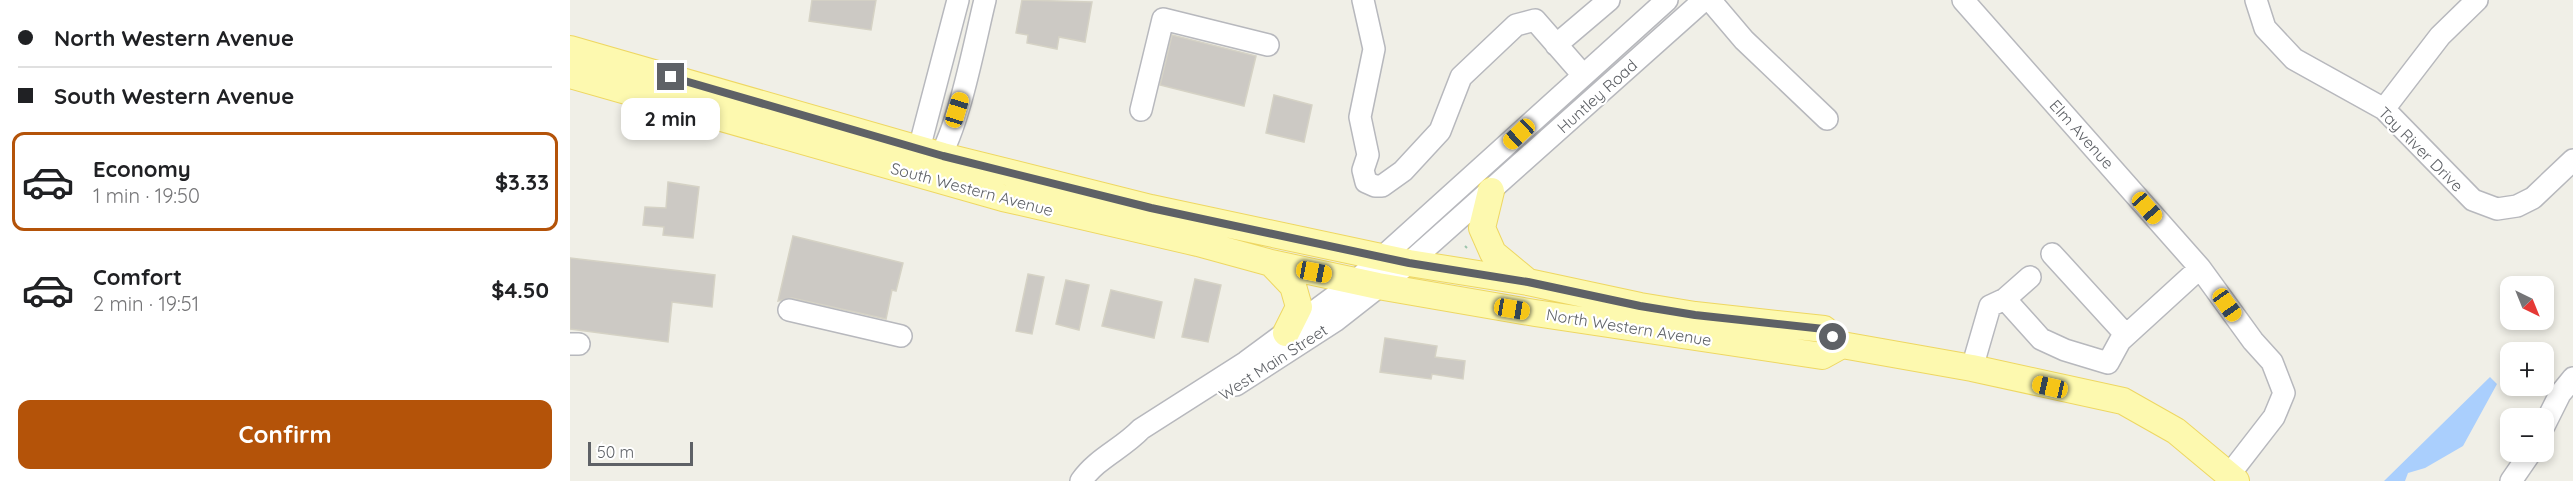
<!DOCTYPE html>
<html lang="en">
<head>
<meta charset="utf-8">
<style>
	body { margin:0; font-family:Quicksand,sans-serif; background:#f2f2f2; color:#202124; height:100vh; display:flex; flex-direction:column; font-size:22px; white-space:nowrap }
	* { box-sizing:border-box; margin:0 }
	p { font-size:20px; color:#757577 }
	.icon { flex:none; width:33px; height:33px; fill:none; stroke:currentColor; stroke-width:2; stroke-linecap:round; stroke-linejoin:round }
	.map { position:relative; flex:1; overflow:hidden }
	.side { display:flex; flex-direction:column; background:#fff; width:570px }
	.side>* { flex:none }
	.hud { display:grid; align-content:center; height:132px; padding:0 18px; background:#fff }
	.needle { width:39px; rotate:137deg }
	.tools { position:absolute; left:1930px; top:276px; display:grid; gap:12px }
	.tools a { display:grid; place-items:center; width:54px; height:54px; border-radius:12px; background:#fff; box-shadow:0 3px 9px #0003; font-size:30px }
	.scale { position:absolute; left:18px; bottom:15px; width:105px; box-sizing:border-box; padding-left:6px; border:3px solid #5e6166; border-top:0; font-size:16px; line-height:21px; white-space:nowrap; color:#5e6166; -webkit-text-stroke:4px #fff; paint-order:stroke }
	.end { position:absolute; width:27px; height:27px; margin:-14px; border:8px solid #5e6166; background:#fff; box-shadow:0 0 0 3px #fff }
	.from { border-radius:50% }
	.bubble { position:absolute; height:42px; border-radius:12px; background:#fff; box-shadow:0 3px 9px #0003; font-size:20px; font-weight:700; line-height:42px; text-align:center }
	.car { position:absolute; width:18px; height:36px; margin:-18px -9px; border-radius:8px; box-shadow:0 0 4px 2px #0007; background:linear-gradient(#f5c518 24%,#345 0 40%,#f5c518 0 76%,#345 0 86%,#f5c518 0) }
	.hud b { display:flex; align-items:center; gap:21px; height:57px; font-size:22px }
	.hud b+b { border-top:2px solid #e0e0e0 }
	.hud i { width:15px; height:15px; background:#202124 }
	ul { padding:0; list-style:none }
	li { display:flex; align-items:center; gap:18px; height:99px; margin:0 12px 9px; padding:0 6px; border:3px solid transparent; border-radius:12px }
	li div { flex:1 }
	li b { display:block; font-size:22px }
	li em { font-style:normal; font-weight:700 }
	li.current { border-color:#b45309 }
	li>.icon { width:54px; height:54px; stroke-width:1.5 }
	.cta { display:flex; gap:12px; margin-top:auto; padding:12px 18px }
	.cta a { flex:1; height:69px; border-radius:12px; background:#b45309; color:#fff; font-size:24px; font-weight:700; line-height:69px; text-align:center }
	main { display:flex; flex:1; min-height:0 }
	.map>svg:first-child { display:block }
</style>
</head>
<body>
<main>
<section class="side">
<div class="hud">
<b><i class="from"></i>North Western Avenue</b>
<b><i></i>South Western Avenue</b>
</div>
<ul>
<li class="current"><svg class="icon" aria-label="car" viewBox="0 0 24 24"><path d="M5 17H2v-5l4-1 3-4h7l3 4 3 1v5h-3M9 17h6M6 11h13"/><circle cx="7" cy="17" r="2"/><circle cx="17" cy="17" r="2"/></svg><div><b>Economy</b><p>1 min · 19:50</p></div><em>$3.33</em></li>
<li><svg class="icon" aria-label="car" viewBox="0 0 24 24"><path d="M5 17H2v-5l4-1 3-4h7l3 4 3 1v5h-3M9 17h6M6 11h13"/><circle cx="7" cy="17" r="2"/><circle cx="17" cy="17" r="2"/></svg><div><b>Comfort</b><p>2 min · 19:51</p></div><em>$4.50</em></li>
</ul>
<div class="cta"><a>Confirm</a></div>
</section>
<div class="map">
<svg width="2003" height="481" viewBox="0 0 2003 481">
	<rect width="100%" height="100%" fill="#f0efe7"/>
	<path fill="#aacffd" d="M 1920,377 L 1927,384 L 1893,446 L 1855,468 L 1838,473 L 1835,481 L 1814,481 Z"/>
	<path fill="#ccc9c4" stroke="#d5d2c5" stroke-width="1.5" d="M 242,0 L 306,0 L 301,30 L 239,21 Z
		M 452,0 L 522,2 L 515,42 L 489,37 L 487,49 L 457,43 L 458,35 L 446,33 Z
		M 602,35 L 686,56 L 674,106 L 590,85 Z
		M 704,95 L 742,105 L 734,142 L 696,133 Z
		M 98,182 L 129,187 L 123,238 L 93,235 L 94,227 L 73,225 L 75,207 L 96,208 Z
		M 223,236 L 333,263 L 326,291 L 322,290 L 316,319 L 222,298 L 208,301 Z
		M 0,258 L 145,275 L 142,307 L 102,302 L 98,342 L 0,329 Z
		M 458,274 L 474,277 L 462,334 L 446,331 Z
		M 625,279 L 651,285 L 638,342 L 612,337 Z
		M 496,280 L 519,285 L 509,330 L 486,324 Z
		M 541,290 L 592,302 L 584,338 L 532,326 Z
		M 815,338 L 867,346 L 865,357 L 895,361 L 893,379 L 862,374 L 861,379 L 810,372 Z"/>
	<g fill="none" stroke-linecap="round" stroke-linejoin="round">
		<g stroke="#b7b8bd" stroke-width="24">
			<path id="minor" d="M 793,0 L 804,49 L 790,117 L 798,155 L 793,170 L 796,182 L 805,186 L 812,186 L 833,171 L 870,131 L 891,77 L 946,25 L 965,20 L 1013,75
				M 1140,0 L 1174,40 L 1257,119
				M 1393,0 L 1630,268 L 1683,341 L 1702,362 L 1714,393 L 1704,417 L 1659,475
				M 1686,0 L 1695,28 L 1724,59 L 1814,109 L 1903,200 L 1927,209 L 1947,206 L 1963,198 L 2003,160
				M 986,45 L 1039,0
				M 1814,109 L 1870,36 L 1907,0
				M 571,110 L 593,19 L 698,45
				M 352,165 L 349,149 L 388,0
				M 363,167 C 387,139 405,40 415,0
				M 1482,254 L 1556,335
				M 1435,299 L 1471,339 L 1495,350 L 1538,363 L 1550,341 L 1630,268
				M 219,310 L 331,336
				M 0,344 L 9,344
				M 1402,368 L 1420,306 L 1435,299 L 1460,277
				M 666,385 L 765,321 L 839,263 L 1134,0
				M 1974,426 L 1990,394 L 2003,378
				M 511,481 C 527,458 552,449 571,429 L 676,362 L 787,280 L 1097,0
				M 1941,481 L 1961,452"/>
		</g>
		<g stroke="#eed762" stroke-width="28">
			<path id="major" d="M 0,49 L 373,156 L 581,208 L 839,263 L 958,282 L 1070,306 L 1125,315 L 1254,329 L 1272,345 L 1402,368 L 1553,401 L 1606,431 L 1666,481
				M 0,75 L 433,198 L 628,243 L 701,263 L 808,286 L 965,313 L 1252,356 L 1272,345
				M 921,191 L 912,228 L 923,253 L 958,282
				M 701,263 L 723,286 L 729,307 L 716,333"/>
		</g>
		<path stroke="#9cc5ad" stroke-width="2" stroke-dasharray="6 3" stroke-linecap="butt" d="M 895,246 L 897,248"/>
		<use href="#minor" stroke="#fff" stroke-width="21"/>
		<use href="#major" stroke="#fdf9af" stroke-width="26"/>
	</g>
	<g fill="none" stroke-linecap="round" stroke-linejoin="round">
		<path stroke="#5e6166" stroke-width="8" d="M 101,77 L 373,156 L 581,208 L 839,263 L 958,282 L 1070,306 L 1125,315 L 1254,329 L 1263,337"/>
	</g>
	<g text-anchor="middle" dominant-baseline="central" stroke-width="4.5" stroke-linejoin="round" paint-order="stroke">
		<g font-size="16" fill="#5e6166" stroke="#fff">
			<text transform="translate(1027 96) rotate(-42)">Huntley Road</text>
			<text transform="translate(1512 134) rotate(48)">Elm Avenue</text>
			<text transform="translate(1851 149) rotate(45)">Tay River Drive</text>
			<text transform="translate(402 189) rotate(15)">South Western Avenue</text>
			<text transform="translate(1059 327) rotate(9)">North Western Avenue</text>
			<text transform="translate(703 362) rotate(-33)">West Main Street</text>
		</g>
	</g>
</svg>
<div class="tools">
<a><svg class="needle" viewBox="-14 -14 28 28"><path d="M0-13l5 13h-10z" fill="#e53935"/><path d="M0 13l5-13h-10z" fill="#757577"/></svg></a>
<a>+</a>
<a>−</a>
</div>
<div class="scale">50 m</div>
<i class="end from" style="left:1263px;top:337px"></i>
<i class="end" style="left:101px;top:77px"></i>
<div class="bubble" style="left:51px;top:98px;width:99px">2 min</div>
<i class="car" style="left:387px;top:110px;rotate:17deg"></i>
<i class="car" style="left:949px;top:134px;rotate:227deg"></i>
<i class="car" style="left:1577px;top:208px;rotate:139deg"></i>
<i class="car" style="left:744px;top:272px;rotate:101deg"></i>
<i class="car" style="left:1657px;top:305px;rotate:145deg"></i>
<i class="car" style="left:942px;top:309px;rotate:100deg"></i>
<i class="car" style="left:1480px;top:387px;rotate:283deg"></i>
</div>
</main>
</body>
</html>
